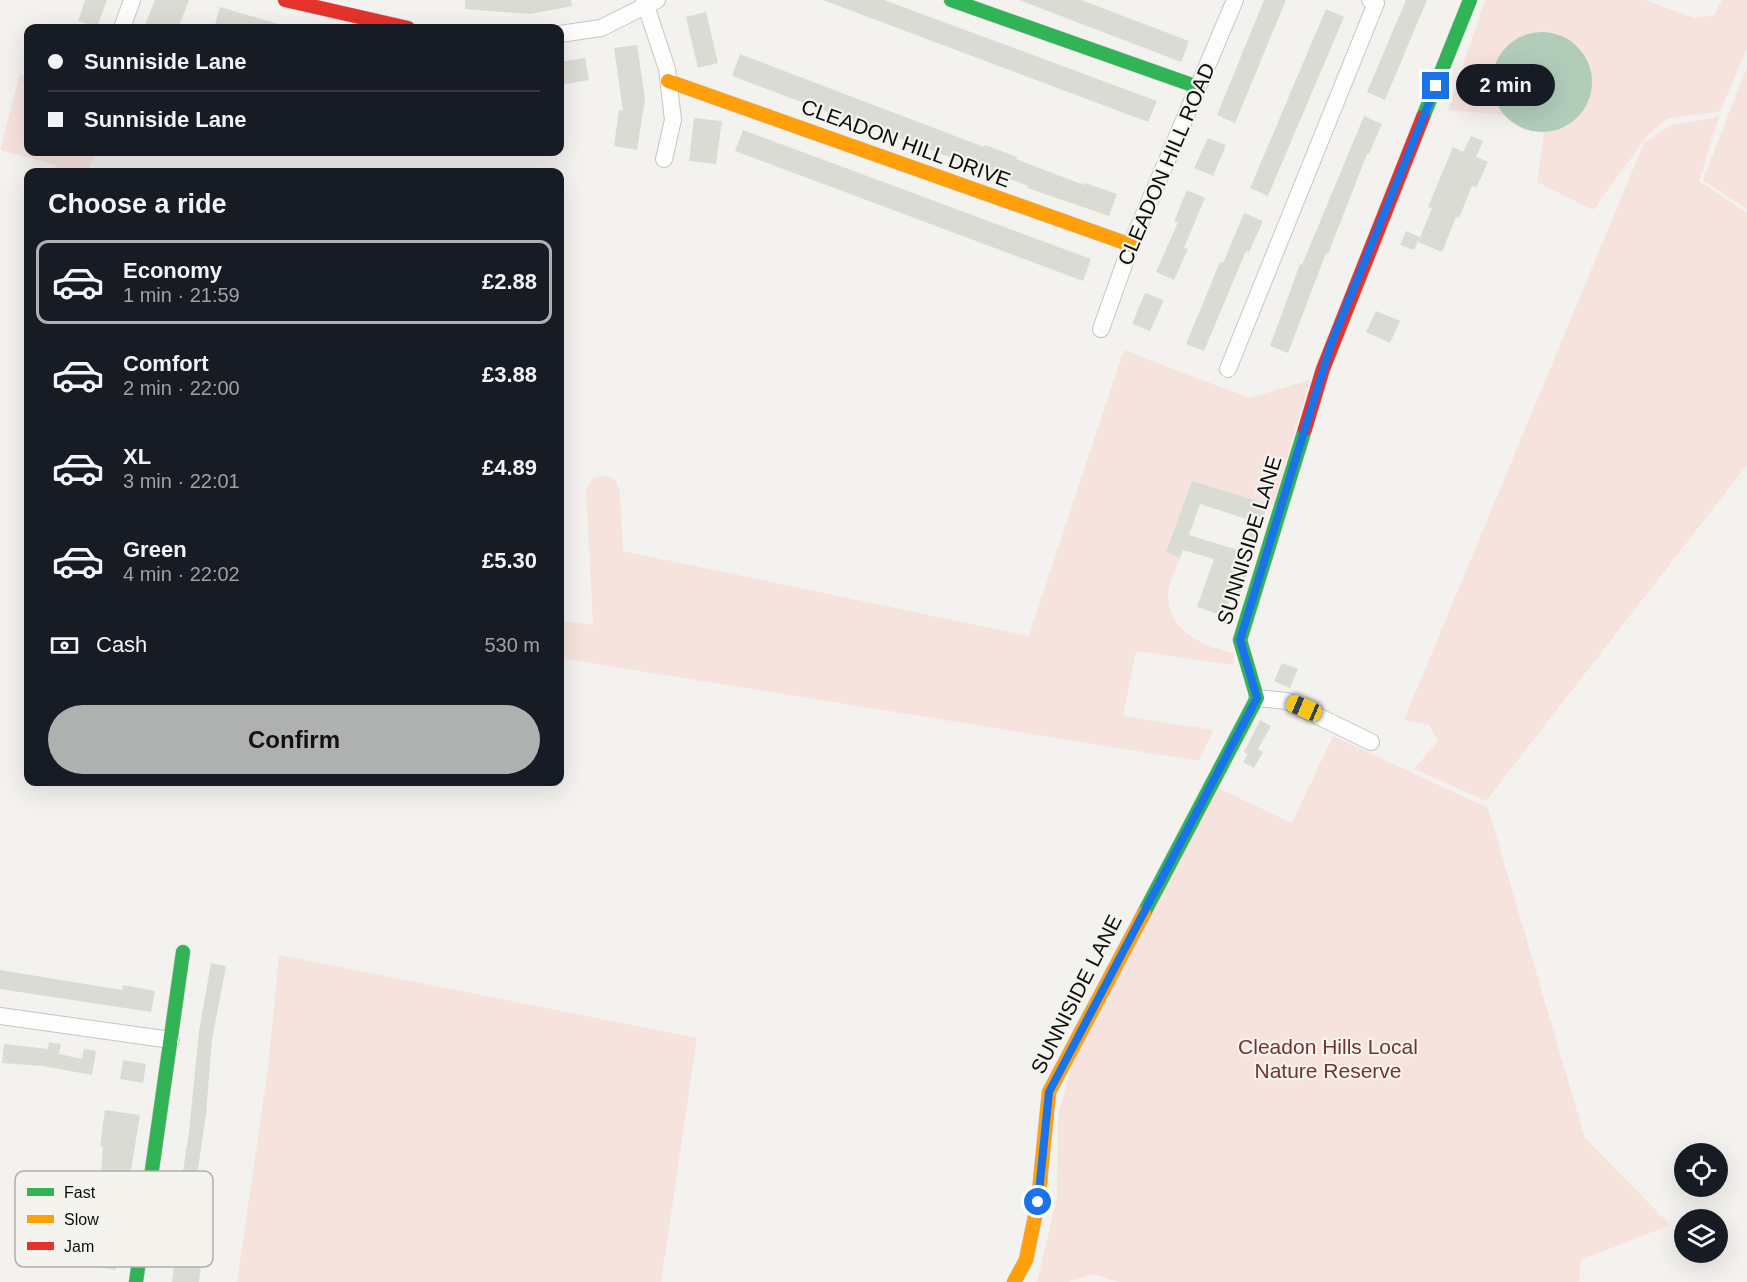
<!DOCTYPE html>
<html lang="en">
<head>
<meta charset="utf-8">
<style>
	body { margin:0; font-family:Helvetica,sans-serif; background:#20242c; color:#f1f3f6; height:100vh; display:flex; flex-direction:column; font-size:22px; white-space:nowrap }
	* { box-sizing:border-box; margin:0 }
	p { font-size:20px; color:#9ea1a6 }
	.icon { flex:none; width:33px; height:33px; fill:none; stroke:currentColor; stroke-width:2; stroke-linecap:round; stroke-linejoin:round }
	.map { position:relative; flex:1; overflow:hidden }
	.side { position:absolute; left:24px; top:168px; width:540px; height:618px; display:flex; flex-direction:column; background:#171b24; border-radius:12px; box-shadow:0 6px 24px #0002 }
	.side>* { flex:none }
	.top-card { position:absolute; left:24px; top:24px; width:540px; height:132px; border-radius:12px; box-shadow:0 6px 24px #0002; display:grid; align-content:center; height:132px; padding:0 24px; background:#171b24 }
	.controls { position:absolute; left:1674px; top:1143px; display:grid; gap:12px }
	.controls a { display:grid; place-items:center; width:54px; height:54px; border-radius:50%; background:#171b24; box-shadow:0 6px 24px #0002; font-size:30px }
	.end { position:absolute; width:27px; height:27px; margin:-14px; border:8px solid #1a73e8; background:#fff; box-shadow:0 0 0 3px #fff }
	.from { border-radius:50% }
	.bubble { position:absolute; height:42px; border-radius:21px; background:#171b24; box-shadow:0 6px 24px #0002; font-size:20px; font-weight:700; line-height:42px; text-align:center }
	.car { position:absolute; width:18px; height:36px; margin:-18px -9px; border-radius:8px; box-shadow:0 0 4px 2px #0007; background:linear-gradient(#f5c518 24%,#345 0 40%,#f5c518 0 76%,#345 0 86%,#f5c518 0) }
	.top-card b { display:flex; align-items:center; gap:21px; height:57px; font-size:22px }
	.top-card b+b { border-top:2px solid #363941 }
	.top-card i { width:15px; height:15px; background:#f1f3f6 }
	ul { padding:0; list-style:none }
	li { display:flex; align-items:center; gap:18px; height:84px; margin:0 12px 9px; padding:0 12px; border:3px solid transparent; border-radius:12px }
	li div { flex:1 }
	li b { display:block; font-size:22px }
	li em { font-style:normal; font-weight:700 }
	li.active { border-color:#afb0b0 }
	li>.icon { width:54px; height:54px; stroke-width:1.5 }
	h2 { padding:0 24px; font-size:27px; line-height:72px }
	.pay { display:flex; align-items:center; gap:15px; height:66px; padding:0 24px; font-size:22px }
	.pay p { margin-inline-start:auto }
	.action { display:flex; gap:12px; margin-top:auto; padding:12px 24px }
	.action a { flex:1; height:69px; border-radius:36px; background:#afb0b0; color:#111; font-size:24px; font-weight:700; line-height:69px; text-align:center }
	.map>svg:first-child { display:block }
</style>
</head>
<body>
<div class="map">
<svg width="1747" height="1282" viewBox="0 0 1747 1282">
	<rect width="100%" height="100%" fill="#f3f2ef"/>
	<path fill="#f6e3de" d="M 1485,0 L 1645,0 L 1694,18 L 1714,15 L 1722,0 L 1747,0 L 1747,48 L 1720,111 L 1667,119 L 1648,135 L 1593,210 L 1537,182 L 1544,132 C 1608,121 1608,38 1543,31 L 1498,106 L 1504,114 L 1448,110 Z
		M 1747,67 L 1747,209 L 1703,180 Z
		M 20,74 L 28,76 L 28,152 L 96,152 L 88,172 L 55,172 L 56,165 L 0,150 Z
		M 1719,117 L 1699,181 L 1747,213 L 1747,465 L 1486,801 L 1414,769 L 1438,741 L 1429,725 L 1404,720 L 1644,143 L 1670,125 Z
		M 1124,350 L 1249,398 L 1310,380 L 1273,505 L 1192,481 L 1166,552 L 1180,558 C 1176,570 1167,586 1168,599 C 1171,633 1206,647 1234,653 L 1233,665 L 1136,651 L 1123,716 L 1213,730 L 1199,761 L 560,658 L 560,621 L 593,625 L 586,489 L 593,478 L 605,475 L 616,480 L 620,493 L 623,551 L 1029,636 Z
		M 1333,736 L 1488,808 L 1585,1138 L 1670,1225 L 1581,1260 L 1579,1282 L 1118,1282 L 1094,1274 L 1068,1282 L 1037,1282 L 1057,1197 L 1058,1117 L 1073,1060 L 1218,788 L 1292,823 Z
		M 279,955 L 697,1038 L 661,1282 L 237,1282 L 268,1068 Z"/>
	<path fill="#b2ccba" d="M1492 82a50 50 0 1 1 100 0a50 50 0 1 1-100 0Z"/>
	<path fill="#dadcd4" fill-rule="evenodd" d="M 85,0 L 107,0 L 97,27 L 78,21 Z
		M 155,0 L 189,0 L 178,28 L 144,28 Z
		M 465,0 L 571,0 L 572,6 L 531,14 L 465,9 Z
		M 823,0 L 884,0 L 1157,101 L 1148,122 Z
		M 1019,0 L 1081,0 L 1189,41 L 1181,62 Z
		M 1264,0 L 1286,0 L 1235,123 L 1217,115 Z
		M 1406,0 L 1427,0 L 1385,100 L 1367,92 Z
		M 220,7 L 282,25 L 281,28 L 214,28 Z
		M 1326,9 L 1344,17 L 1268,196 L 1250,188 Z
		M 706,12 L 718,63 L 698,68 L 686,17 Z
		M 637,45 L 645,99 L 637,150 L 614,146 L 619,110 L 623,111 L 614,48 Z
		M 740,54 L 984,147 L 985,145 L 1017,157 L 1016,159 L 1084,185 L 1085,183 L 1117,194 L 1109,216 L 1027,188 L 1028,186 L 732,76 Z
		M 585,58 L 589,80 L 560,85 L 560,62 Z
		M 1364,116 L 1382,124 L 1369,154 L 1367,154 L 1328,254 L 1326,253 L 1288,353 L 1270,346 L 1300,264 L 1302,265 Z
		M 694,118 L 722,121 L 716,164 L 689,161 Z
		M 743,130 L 1091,259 L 1083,281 L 735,151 Z
		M 1471,136 L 1483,141 L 1476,157 L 1488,162 L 1476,188 L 1472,186 L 1459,218 L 1456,217 L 1442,252 L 1418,242 L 1432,208 L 1428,207 L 1453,147 L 1463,152 Z
		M 1208,138 L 1226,145 L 1213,176 L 1194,168 Z
		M 1187,190 L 1205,198 L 1184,248 L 1188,249 L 1174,280 L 1156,272 L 1178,222 L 1174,221 Z
		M 1244,213 L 1263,221 L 1249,252 L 1246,251 L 1204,351 L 1186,344 L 1220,262 L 1223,263 Z
		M 1406,231 L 1420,237 L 1414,250 L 1400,245 Z
		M 1145,293 L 1164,300 L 1150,331 L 1132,324 Z
		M 1376,311 L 1400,321 L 1390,343 L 1366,332 Z
		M 1192,481 L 1268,504 L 1239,598 L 1231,596 L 1224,616 L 1197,607 L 1214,559 L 1183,550 L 1180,558 L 1166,552 ZM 1200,504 L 1253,521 L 1244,552 L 1189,535 Z
		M 1282,663 L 1298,669 L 1290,688 L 1274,681 Z
		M 1260,720 L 1271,726 L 1258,749 L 1263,752 L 1254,768 L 1243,762 L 1248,754 L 1244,752 Z
		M 211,963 L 226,966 L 212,1040 L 206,1114 L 195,1190 L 209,1191 L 205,1221 L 211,1222 L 209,1236 L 205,1235 L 199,1282 L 172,1282 L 176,1250 L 169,1249 L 170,1237 L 173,1237 L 189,1131 L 199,1031 Z
		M 0,970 L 122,990 L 123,985 L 155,991 L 151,1012 L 0,989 Z
		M 49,1042 L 61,1044 L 59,1054 L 82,1059 L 84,1049 L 96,1051 L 92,1075 L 43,1066 L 2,1063 L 4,1044 L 48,1049 Z
		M 123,1060 L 146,1064 L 143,1083 L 120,1079 Z
		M 105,1110 L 140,1115 L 127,1195 L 130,1195 L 116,1270 L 86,1265 L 99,1195 L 103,1147 L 100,1146 Z"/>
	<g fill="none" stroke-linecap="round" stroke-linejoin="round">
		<g stroke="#c6c5c3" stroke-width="18">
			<path id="street" d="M 644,0 L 667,69 L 673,120 L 664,159
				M 122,28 L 132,0
				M 560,34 L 601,28 L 657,0
				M 1101,329 L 1131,245 L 1235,0
				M 1228,369 L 1376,3 L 1370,0
				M 1257,698 L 1287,701 L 1371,742
				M 0,1016 L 171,1040"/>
		</g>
		<g stroke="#c6c5c3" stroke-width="15">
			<path id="fast" d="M 951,0 L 1198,87
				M 1423,117 L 1470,0
				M 1144,913 L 1257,698 L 1240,640 L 1305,429
				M 136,1282 L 183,952"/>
		</g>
		<g stroke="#c6c5c3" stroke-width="15">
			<path id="slow" d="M 668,81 L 1131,245
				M 1014,1282 L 1026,1260 L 1038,1202 L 1049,1092 L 1144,913"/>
		</g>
		<g stroke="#c6c5c3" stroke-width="15">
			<path id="jam" d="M 285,0 L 408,28
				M 1305,429 L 1323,369 L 1423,117"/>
		</g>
		<use href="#street" stroke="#fdfdfd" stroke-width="16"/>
		<use href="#fast" stroke="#30b455" stroke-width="14"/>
		<use href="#slow" stroke="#ff9f0a" stroke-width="14"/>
		<use href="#jam" stroke="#e5322d" stroke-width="14"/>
	</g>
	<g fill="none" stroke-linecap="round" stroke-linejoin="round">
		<path stroke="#1a73e8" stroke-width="8" d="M 1038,1202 L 1049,1092 L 1257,698 L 1240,640 L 1331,344 L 1436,86"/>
	</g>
	<g text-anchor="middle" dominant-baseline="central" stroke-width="4.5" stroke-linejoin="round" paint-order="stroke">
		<g font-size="21" fill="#0e0e0c" stroke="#f5f3ed">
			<text transform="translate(906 143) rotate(20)">CLEADON HILL DRIVE</text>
			<text transform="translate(1166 164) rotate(-67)">CLEADON HILL ROAD</text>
			<text transform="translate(1249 540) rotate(-73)">SUNNISIDE LANE</text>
			<text transform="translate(1076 994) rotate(-63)">SUNNISIDE LANE</text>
		</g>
		<g font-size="21" fill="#6e362e" stroke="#f5f3ed">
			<text x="1328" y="1046">Cleadon Hills Local<tspan x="1328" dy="24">Nature Reserve</tspan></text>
		</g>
	</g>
	<rect x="15" y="1171" width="198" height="96" rx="9" fill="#f5f3ed" stroke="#b0aeaa" stroke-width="1.5"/>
	<rect x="27" y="1188" width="27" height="8" fill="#30b455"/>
	<rect x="27" y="1215" width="27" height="8" fill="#ff9f0a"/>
	<rect x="27" y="1242" width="27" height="8" fill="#e5322d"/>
	<g font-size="16" fill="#0e0e0c">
		<text x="64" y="1198">Fast</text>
		<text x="64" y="1225">Slow</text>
		<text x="64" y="1252">Jam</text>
	</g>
</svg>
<div class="controls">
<a><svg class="icon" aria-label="locate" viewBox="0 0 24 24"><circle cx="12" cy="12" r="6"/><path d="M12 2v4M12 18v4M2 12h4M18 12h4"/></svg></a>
<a><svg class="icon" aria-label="layers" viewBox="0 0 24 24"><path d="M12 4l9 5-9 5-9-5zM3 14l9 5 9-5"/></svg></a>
</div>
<i class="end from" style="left:1038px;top:1202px"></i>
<i class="end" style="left:1436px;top:86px"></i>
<div class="bubble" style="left:1456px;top:64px;width:99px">2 min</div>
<i class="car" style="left:1304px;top:708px;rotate:293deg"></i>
<div class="top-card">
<b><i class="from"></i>Sunniside Lane</b>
<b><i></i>Sunniside Lane</b>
</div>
<section class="side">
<h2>Choose a ride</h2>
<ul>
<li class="active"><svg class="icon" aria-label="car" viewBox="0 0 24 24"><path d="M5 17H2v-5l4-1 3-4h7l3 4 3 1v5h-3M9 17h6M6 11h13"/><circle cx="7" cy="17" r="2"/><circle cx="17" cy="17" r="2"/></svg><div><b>Economy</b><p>1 min · 21:59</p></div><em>£2.88</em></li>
<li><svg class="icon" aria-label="car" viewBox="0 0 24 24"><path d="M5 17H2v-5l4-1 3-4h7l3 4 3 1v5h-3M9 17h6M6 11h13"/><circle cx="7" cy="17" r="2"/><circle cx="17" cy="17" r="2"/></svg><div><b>Comfort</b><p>2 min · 22:00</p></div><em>£3.88</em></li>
<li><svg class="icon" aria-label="car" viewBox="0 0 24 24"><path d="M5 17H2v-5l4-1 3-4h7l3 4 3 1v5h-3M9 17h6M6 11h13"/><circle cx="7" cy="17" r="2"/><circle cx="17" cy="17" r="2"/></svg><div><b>XL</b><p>3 min · 22:01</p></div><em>£4.89</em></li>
<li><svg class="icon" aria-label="car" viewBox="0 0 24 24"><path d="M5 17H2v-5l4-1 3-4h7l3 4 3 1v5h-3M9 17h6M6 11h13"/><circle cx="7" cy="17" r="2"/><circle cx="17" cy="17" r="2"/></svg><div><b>Green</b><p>4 min · 22:02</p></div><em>£5.30</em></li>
</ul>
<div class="pay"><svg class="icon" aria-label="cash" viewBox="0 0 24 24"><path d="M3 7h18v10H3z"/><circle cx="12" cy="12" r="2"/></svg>Cash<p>530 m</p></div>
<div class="action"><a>Confirm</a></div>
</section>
</div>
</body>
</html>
